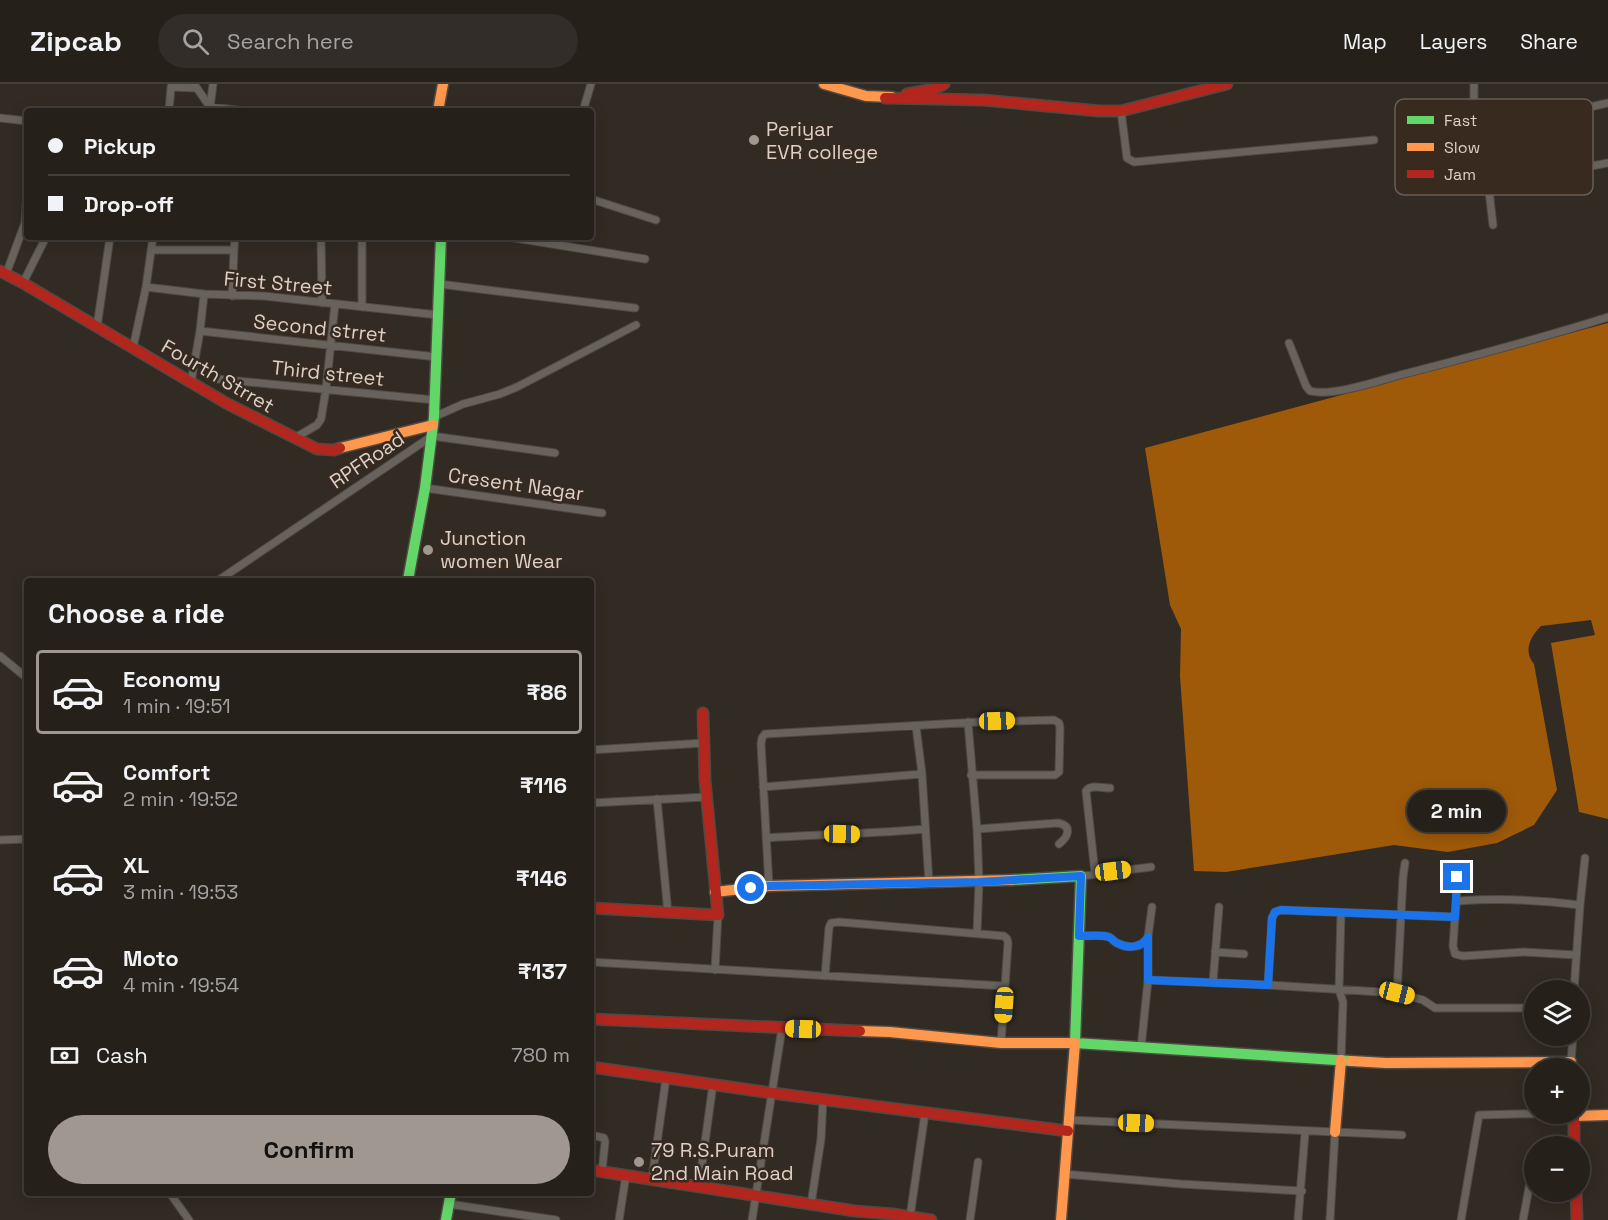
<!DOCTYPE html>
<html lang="en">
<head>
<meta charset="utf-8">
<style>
	body { margin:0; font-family:"Space Grotesk",sans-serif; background:#322d28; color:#f1f3f6; height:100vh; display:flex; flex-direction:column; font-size:22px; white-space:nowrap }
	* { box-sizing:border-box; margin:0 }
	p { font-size:20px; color:#a4a3a3 }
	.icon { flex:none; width:33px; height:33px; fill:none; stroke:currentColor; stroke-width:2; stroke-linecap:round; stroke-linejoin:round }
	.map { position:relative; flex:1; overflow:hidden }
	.sheet { position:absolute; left:24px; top:494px; width:570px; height:618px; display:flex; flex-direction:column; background:#26201b; border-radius:6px; box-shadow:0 3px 15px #0003,0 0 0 2px #423e3a }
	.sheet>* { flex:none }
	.banner { position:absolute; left:24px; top:24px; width:570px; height:132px; border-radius:6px; box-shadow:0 3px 15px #0003,0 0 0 2px #423e3a; display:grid; align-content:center; height:132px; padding:0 24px; background:#26201b }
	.fabs { position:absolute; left:1524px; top:896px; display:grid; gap:12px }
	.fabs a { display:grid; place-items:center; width:66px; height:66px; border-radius:50%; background:#26201b; box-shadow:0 3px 15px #0003,0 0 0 2px #423e3a; font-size:30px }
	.end { position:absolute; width:27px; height:27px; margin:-14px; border:8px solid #1a73e8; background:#fff; box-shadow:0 0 0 3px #fff }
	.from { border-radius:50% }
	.bubble { position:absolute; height:42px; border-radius:21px; background:#26201b; box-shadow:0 3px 15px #0003,0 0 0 2px #423e3a; font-size:20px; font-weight:700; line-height:42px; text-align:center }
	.car { position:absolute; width:18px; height:36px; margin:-18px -9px; border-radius:8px; box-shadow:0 0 4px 2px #0007; background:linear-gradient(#f5c518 24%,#345 0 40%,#f5c518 0 76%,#345 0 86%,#f5c518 0) }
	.banner b { display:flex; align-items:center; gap:21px; height:57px; font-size:22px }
	.banner b+b { border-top:2px solid #423e3a }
	.banner i { width:15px; height:15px; background:#f1f3f6 }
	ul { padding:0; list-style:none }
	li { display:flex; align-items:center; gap:18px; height:84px; margin:0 12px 9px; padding:0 12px; border:3px solid transparent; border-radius:6px }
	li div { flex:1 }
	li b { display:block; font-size:22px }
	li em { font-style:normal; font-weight:700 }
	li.current { border-color:#a09790 }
	li>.icon { width:54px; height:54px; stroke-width:1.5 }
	h2 { padding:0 24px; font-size:27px; line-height:72px }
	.pay { display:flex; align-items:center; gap:15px; height:66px; padding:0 24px; font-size:22px }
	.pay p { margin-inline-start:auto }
	.primary-button { display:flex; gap:12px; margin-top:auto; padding:12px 24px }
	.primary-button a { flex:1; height:69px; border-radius:36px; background:#a09790; color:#111; font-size:24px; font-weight:700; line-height:69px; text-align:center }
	header { display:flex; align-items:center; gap:36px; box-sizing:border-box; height:84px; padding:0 30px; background:#26201b; border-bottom:2px solid #423e3a }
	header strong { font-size:28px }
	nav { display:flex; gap:33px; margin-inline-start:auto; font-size:21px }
	.search { width:420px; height:54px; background:#322d28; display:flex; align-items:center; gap:15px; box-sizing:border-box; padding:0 21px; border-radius:33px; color:#a4a3a3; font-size:22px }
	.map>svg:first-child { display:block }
</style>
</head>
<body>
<header>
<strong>Zipcab</strong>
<div class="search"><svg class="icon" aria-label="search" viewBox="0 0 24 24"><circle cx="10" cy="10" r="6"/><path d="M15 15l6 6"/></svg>Search here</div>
<nav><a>Map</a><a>Layers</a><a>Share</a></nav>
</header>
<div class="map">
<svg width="1608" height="1136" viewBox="0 0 1608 1136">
	<rect width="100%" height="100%" fill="#322b24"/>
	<path fill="#9f5a09" d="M 1608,239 L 1608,735 L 1579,728 L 1551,559 L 1595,551 L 1591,536 L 1541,542 C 1530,553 1523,567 1534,580 L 1557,706 L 1534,741 L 1497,759 L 1448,768 L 1394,761 L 1226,788 L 1194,787 L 1180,592 L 1181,545 L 1170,521 L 1145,364 Z"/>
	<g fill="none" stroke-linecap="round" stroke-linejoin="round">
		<g stroke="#504943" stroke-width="9">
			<path id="street" d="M 194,0 L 210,23 L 246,27
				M 1474,0 L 1474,20 L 1481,81 L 1484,89 L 1497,99
				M 1590,23 L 1608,19
				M 210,24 L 213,0
				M 169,27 L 171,3 L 197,4
				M 583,27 L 591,0
				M 1121,27 L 1127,74 L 1134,78 L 1374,56
				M 0,34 L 27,37
				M 591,115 L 656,136
				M 1493,141 L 1489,107 L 1491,102 L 1494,100 L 1608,79
				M 321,153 L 322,219
				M 508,153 L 645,175
				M 151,166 L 234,166 L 232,212
				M 234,166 L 235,153
				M 6,190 L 25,139 L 27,110
				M 23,199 L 46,153
				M 439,200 L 635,224
				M 146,203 L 204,210
				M 362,223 L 362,153
				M 97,243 L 110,153
				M 200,247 L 437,273
				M 1289,259 L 1306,302 L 1310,307 C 1330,313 1379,297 1400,291 C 1470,273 1539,255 1608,233
				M 133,264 L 146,203 L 153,153
				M 217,295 L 435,316
				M 191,298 L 200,247 L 204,210 L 264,212 L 438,231
				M 434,333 L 463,320 L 500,310 L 517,303 L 636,241
				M 296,355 L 298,352 L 317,341 L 321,335 L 326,305 L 335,220
				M 425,404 L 602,429
				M 219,496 L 432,352 L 555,369
				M 0,572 L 27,594
				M 968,638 L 977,745 L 979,798 L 977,849
				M 916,642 L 922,690 L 929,799
				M 591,666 L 704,659
				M 763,703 L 922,690
				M 657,715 L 668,829
				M 591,719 L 706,713
				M 977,745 L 1058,739 C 1073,742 1068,753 1059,760
				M 766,754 C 819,750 872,750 925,745
				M 0,756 L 27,755
				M 1095,789 L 1086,707 C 1091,700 1102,704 1110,704
				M 1081,792 L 1151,783
				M 769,802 L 761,660 L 762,654 L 765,650 L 978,638 L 1054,636 L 1059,639 L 1060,644 L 1059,688 L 1055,691 L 971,691
				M 1456,821 L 1457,793
				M 1580,821 L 1585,774
				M 1341,829 L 1339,906 L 1343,918 L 1341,976
				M 1455,833 L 1456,821 L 1458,817 C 1499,814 1541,816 1580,821 L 1574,906
				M 1079,852 C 1086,852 1103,850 1109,853 C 1112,854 1114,858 1117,859 C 1128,865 1142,864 1148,853
				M 1215,868 L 1244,870
				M 591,878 L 1005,902 L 1001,959
				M 715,886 L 718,831
				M 825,892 L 829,844 L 831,839 L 839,838 L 1004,852 L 1007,855 L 1008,859 L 1005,902
				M 1148,896 L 1268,901 L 1397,909 L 1403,793 L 1405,779
				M 1213,898 L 1219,823
				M 1268,901 L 1272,834 L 1275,828 L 1281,826 L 1455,833 L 1453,862 L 1455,870 L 1463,872 L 1524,868 L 1576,871
				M 1397,909 L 1423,916 L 1435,924 L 1534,924
				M 1141,964 L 1148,896 L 1148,853 L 1152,823
				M 1571,978 L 1573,951
				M 1070,1036 L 1402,1051
				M 591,1051 L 604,1054 L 605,1058 L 602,1087
				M 1064,1090 L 1181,1100 L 1302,1107
				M 652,1095 L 666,994
				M 699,1102 L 713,1000
				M 169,1108 L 189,1136
				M 449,1120 L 556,1136
				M 811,1120 L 821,1055 L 823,1016
				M 910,1133 L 925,1029
				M 619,1136 L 626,1091
				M 752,1136 L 782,944
				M 970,1136 L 978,1078
				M 1298,1136 L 1305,1049
				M 1330,1136 L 1335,1048
				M 1461,1136 L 1479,1031 L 1561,1029
				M 1523,1136 L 1534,1077"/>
		</g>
		<g stroke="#504943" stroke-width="13">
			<path id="fast" d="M 408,496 L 425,404 L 434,333 L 441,153
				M 1011,796 L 1081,792 L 1075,959 L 1351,977
				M 446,1136 L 451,1108"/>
		</g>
		<g stroke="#504943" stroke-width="13">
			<path id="slow" d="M 824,0 L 866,12 L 892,13
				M 438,27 L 443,0
				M 340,364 L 433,341
				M 715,808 L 769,802 L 1011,796
				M 860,947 L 890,948 L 1001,959 L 1075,959 L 1061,1136
				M 1351,977 L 1386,979 L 1571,978 L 1572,984
				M 1574,1032 L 1608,1031
				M 1335,1048 L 1341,976"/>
		</g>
		<g stroke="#504943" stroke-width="13">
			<path id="jam" d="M 907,10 L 934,5 L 944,0
				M 885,14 L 983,16 L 1099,27 L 1121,27 L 1227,0
				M 0,187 L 23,199 L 226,319 L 317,365 L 334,366 L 340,364
				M 591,824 L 718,831 L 705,696 L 703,629
				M 591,935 L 860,947
				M 591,983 L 772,1009 L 1068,1047
				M 1574,1029 L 1574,1062
				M 591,1086 L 855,1127 L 893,1130 L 931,1136
				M 1576,1107 L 1577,1136"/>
		</g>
		<use href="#street" stroke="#68625d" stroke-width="7"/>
		<use href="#fast" stroke="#63d668" stroke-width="10"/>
		<use href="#slow" stroke="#ff974d" stroke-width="10"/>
		<use href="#jam" stroke="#b3261e" stroke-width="10"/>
	</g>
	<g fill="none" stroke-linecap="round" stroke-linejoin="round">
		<path stroke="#1a73e8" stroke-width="8" d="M 751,804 L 769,802 L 979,798 L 1081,792 L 1079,852 C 1086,852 1103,851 1109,853 C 1112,854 1114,858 1117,859 C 1128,865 1142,864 1148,853 L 1148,896 L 1268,901 L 1272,834 L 1275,828 L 1281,826 L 1455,833 L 1457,793"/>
	</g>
	<g fill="#a09790" stroke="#382a1e" stroke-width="2">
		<circle cx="754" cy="56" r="6"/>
		<circle cx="428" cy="466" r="6"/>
		<circle cx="639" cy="1078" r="6"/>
	</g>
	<g text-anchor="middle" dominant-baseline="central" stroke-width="5" stroke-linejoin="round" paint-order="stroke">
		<g font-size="20" fill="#dbd1ca" stroke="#382a1e" text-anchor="start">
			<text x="766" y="45">Periyar<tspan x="766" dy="23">EVR college</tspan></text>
			<text x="440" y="454">Junction<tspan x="440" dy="23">women Wear</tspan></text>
			<text x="651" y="1066">79 R.S.Puram<tspan x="651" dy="23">2nd Main Road</tspan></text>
		</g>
		<g font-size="20" fill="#dbd1ca" stroke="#382a1e">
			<text transform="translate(278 199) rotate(5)">First Street</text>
			<text transform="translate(320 244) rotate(6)">Second strret</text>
			<text transform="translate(328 289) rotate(6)">Third street</text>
			<text transform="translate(218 292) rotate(30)">Fourth Strret</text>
			<text transform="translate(367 376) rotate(-34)">RPFRoad</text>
			<text transform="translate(516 400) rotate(8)">Cresent Nagar</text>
		</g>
	</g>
	<rect x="1395" y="15" width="198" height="96" rx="9" fill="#382a1e" stroke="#695c52" stroke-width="1.5"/>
	<rect x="1407" y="32" width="27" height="8" fill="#63d668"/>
	<rect x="1407" y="59" width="27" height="8" fill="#ff974d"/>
	<rect x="1407" y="86" width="27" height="8" fill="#b3261e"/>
	<g font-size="16" fill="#dbd1ca">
		<text x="1444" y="42">Fast</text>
		<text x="1444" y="69">Slow</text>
		<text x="1444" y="96">Jam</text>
	</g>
</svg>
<div class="fabs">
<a><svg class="icon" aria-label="layers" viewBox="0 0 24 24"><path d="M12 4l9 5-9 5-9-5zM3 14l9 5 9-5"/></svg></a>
<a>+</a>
<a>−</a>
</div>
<i class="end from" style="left:751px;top:804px"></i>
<i class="end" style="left:1457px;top:793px"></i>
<div class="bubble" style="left:1407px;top:706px;width:99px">2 min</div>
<i class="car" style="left:997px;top:637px;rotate:88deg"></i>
<i class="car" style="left:842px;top:750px;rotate:91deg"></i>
<i class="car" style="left:1113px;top:787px;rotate:83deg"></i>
<i class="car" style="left:1397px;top:909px;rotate:104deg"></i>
<i class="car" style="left:1004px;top:921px;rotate:184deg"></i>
<i class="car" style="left:803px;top:945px;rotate:272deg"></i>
<i class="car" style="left:1136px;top:1039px;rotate:92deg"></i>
<div class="banner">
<b><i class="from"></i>Pickup</b>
<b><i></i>Drop-off</b>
</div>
<section class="sheet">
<h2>Choose a ride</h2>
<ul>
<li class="current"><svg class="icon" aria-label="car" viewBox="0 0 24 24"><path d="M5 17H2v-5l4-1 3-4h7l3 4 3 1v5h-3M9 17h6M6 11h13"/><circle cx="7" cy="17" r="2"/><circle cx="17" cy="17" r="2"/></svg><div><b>Economy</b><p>1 min · 19:51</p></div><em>₹86</em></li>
<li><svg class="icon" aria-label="car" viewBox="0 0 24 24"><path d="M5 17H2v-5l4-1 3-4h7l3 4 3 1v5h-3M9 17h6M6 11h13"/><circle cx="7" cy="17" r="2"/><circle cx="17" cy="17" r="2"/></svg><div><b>Comfort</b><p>2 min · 19:52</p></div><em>₹116</em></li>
<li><svg class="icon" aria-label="car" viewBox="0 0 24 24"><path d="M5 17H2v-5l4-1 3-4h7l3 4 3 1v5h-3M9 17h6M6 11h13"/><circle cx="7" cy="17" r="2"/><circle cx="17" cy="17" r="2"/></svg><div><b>XL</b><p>3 min · 19:53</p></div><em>₹146</em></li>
<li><svg class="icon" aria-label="car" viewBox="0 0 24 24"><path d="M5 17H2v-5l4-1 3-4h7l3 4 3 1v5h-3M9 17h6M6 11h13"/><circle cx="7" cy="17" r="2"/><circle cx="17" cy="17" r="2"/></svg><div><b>Moto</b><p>4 min · 19:54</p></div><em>₹137</em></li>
</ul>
<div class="pay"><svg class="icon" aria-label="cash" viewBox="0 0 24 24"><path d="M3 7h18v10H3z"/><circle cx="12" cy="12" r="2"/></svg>Cash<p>780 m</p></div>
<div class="primary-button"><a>Confirm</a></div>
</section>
</div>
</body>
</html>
